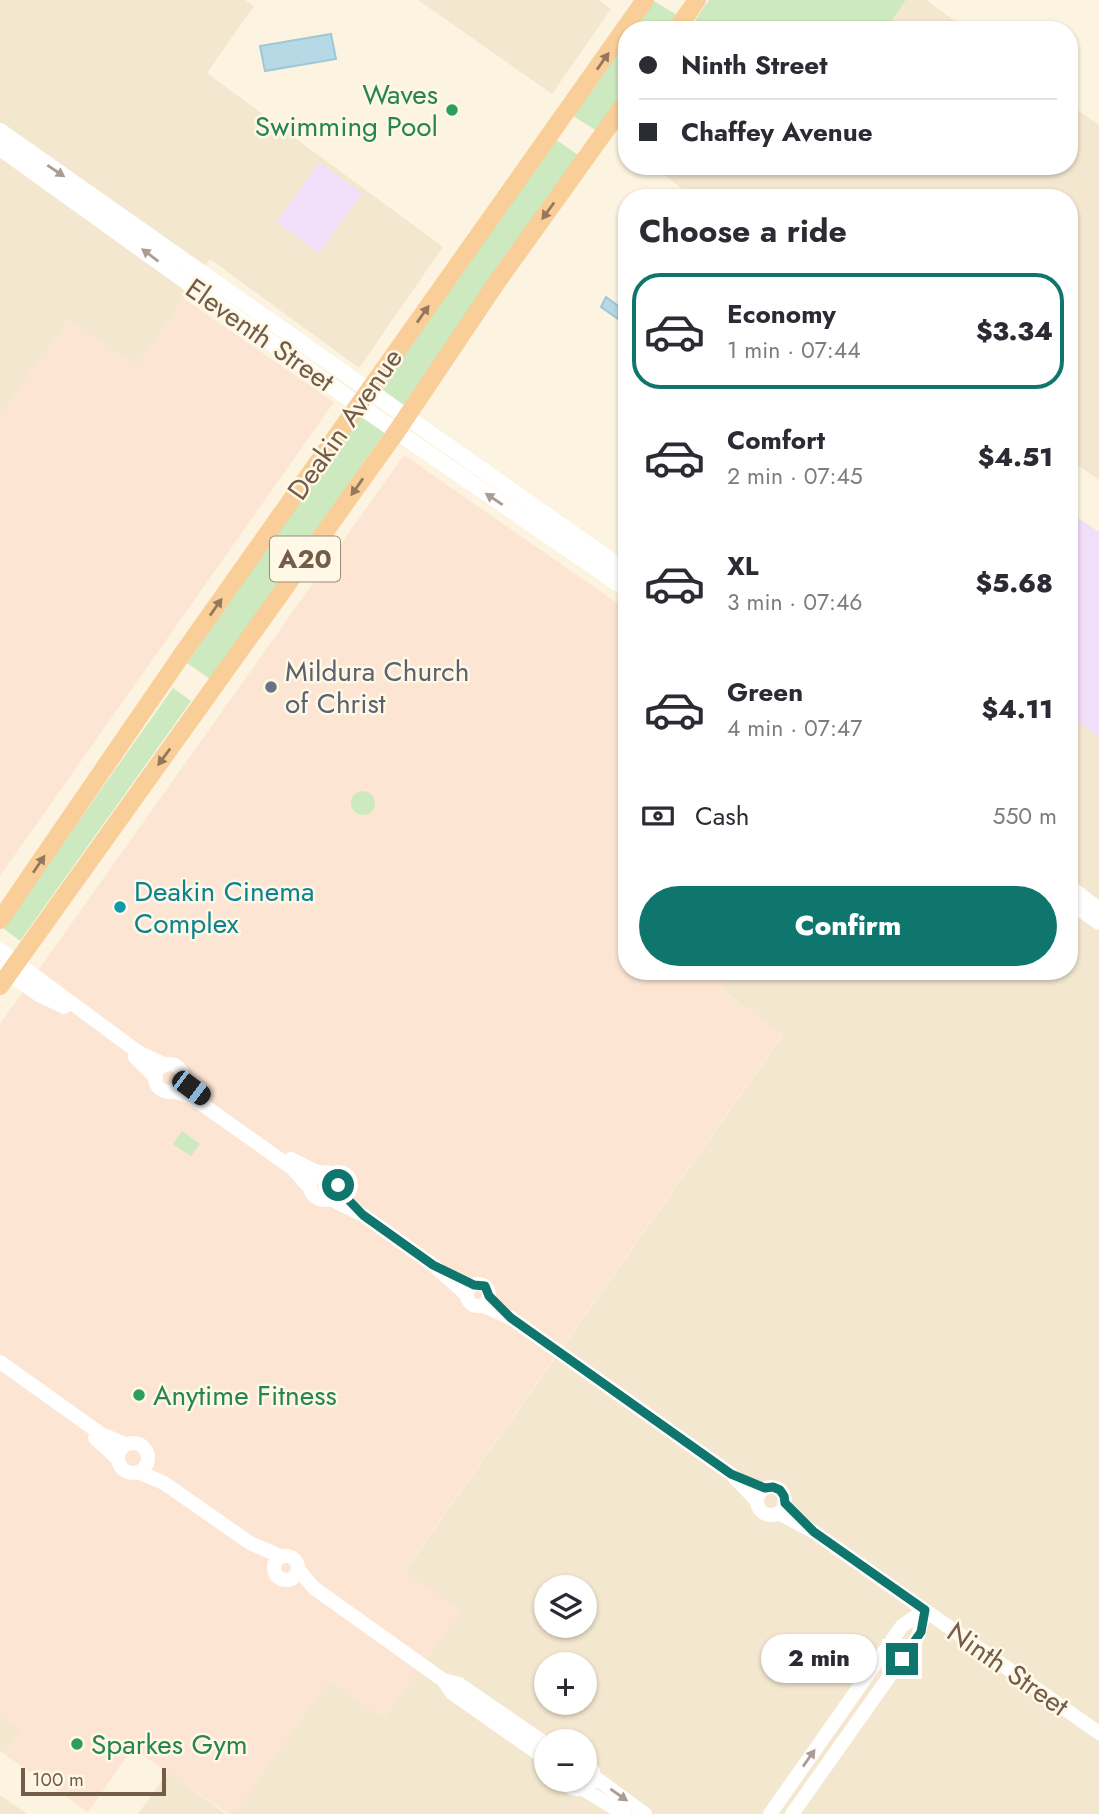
<!DOCTYPE html>
<html lang="en">
<head>
<meta charset="utf-8">
<style>
	body { margin:0; font-family:Jost,sans-serif; background:#f2f2f3; color:#2b2b33; height:100vh; display:flex; flex-direction:column; font-size:26px; white-space:nowrap }
	* { box-sizing:border-box; margin:0 }
	p { font-size:23px; color:#7c7c81 }
	.icon { flex:none; width:38px; height:38px; fill:none; stroke:currentColor; stroke-width:2; stroke-linecap:round; stroke-linejoin:round }
	.map { position:relative; flex:1; overflow:hidden }
	.sheet { position:absolute; left:618px; top:189px; width:460px; height:791px; display:flex; flex-direction:column; background:#fff; border-radius:28px; box-shadow:0 2px 5px #0004 }
	.sheet>* { flex:none }
	.top-card { position:absolute; left:618px; top:21px; width:460px; height:154px; border-radius:28px; box-shadow:0 2px 5px #0004; display:grid; align-content:center; height:154px; padding:0 21px; background:#fff }
	.fabs { position:absolute; left:534px; top:1575px; display:grid; gap:14px }
	.fabs a { display:grid; place-items:center; width:63px; height:63px; border-radius:50%; background:#fff; box-shadow:0 2px 5px #0004; font-size:35px }
	.scale { position:absolute; left:21px; bottom:18px; width:145px; box-sizing:border-box; padding-left:7px; border:4px solid #735c48; border-top:0; font-size:19px; line-height:24px; white-space:nowrap; color:#735c48; -webkit-text-stroke:5px #fff8e7; paint-order:stroke }
	.end { position:absolute; width:32px; height:32px; margin:-16px; border:9px solid #0f766e; background:#fff; box-shadow:0 0 0 4px #fff }
	.from { border-radius:50% }
	.bubble { position:absolute; height:49px; border-radius:24px; background:#fff; box-shadow:0 2px 5px #0004; font-size:23px; font-weight:800; line-height:49px; text-align:center }
	.car { position:absolute; width:21px; height:42px; margin:-21px -10px; border-radius:9px; box-shadow:0 0 5px 2px #0007; background:linear-gradient(#222 24%,#8ab4d8 0 40%,#222 0 76%,#8ab4d8 0 86%,#222 0) }
	.top-card b { display:flex; align-items:center; gap:24px; height:66px; font-size:26px }
	.top-card b+b { border-top:2px solid #e1e1e2 }
	.top-card i { width:18px; height:18px; background:#2b2b33 }
	ul { padding:0; list-style:none }
	li { display:flex; align-items:center; gap:21px; height:116px; margin:0 14px 10px; padding:0 7px; border:4px solid transparent; border-radius:28px }
	li div { flex:1 }
	li b { display:block; font-size:26px }
	li em { font-style:normal; font-weight:800 }
	li.current { border-color:#0f766e }
	li>.icon { width:63px; height:63px; stroke-width:1.5 }
	h2 { padding:0 21px; font-size:32px; line-height:84px }
	.pay { display:flex; align-items:center; gap:18px; height:77px; padding:0 21px; font-size:26px }
	.pay p { margin-inline-start:auto }
	.action { display:flex; gap:14px; margin-top:auto; padding:14px 21px }
	.action a { flex:1; height:80px; border-radius:42px; background:#0f766e; color:#fff; font-size:28px; font-weight:800; line-height:80px; text-align:center }
	.map>svg:first-child { display:block }
</style>
</head>
<body>
<div class="map">
<svg width="1099" height="1814" viewBox="0 0 1099 1814">
	<rect width="100%" height="100%" fill="#fcf4e1"/>
	<path fill="#f4e7cf" fill-rule="evenodd" d="M 0,0 L 245,0 L 254,6 L 207,73 L 443,247 L 359,368 L 210,259 L 137,366 L 68,320 L 0,416 Z
		M 418,0 L 599,0 L 611,9 L 552,94 Z
		M 906,0 L 926,0 L 967,30 L 885,30 Z
		M 1069,104 L 1099,125 L 1099,480 L 1069,459 L 1069,198 L 693,198 L 654,166 L 1069,166 Z
		M 1069,716 L 1099,737 L 1099,1814 L 228,1814 L 238,1807 L 329,1680 L 384,1718 L 460,1611 L 404,1572 L 783,1035 L 720,989 L 733,971 L 1069,971 ZM 546,1587 L 584,1587 L 584,1626 L 546,1626 ZM 546,1664 L 584,1664 L 584,1703 L 546,1703 ZM 546,1741 L 584,1741 L 584,1780 L 546,1780 Z
		M 0,1715 L 21,1730 L 4,1754 L 0,1751 Z
		M 168,1772 L 226,1814 L 138,1814 Z
		M 0,1795 L 23,1811 L 27,1814 L 0,1814 Z"/>
	<path fill="#fde5d4" d="M 183,298 L 334,402 L 0,876 L 0,416 L 68,320 L 137,366 Z
		M 404,455 L 626,609 L 626,971 L 733,971 L 720,990 L 783,1034 L 404,1571 L 460,1611 L 384,1718 L 329,1680 L 238,1807 L 228,1814 L 133,1748 L 88,1812 L 4,1754 L 21,1730 L 0,1715 L 0,1024 Z"/>
	<path fill="#f1def8" d="M 319,162 L 362,193 L 319,253 L 277,222 Z
		M 1069,512 L 1099,532 L 1099,737 L 1069,716 Z"/>
	<path fill="#cce9c0" d="M 652,0 L 677,15 L 669,30 L 632,30 Z
		M 709,0 L 906,0 L 885,30 L 708,30 L 695,20 Z
		M 626,38 L 626,89 L 597,131 L 573,116 Z
		M 558,141 L 578,155 L 405,406 L 380,388 L 553,142 Z
		M 360,412 L 385,432 L 210,679 L 187,663 Z
		M 173,688 L 191,701 L 20,941 L 3,928 Z
		M351 803a12 12 0 1 1 24 0a12 12 0 1 1-24 0Z
		M 182,1131 L 200,1144 L 191,1156 L 173,1144 Z"/>
	<path fill="#b6d9e5" stroke="#9cc8d7" stroke-width="2" d="M 331,34 L 336,59 L 265,71 L 260,46 Z
		M 606,297 L 625,311 L 618,319 L 601,307 Z"/>
	<g fill="none" stroke-linecap="round" stroke-linejoin="round">
		<path stroke="#fff" stroke-width="14" d="M 0,950 L 138,1052 L 166,1065
			M 0,968 L 39,995 L 64,1007
			M 135,1057 L 156,1078
			M155 1078a14 14 0 1 1 28 0a14 14 0 1 1-28 0Z
			M 183,1080 L 203,1097
			M 172,1091 L 186,1095 L 206,1107 L 292,1168 L 309,1187
			M 291,1159 L 319,1173
			M310 1186a14 14 0 1 1 28 0a14 14 0 1 1-28 0Z
			M 330,1199 L 363,1215 L 433,1265 L 467,1295
			M467 1295a11 11 0 1 1 22 0a11 11 0 1 1-22 0Z
			M 482,1305 L 511,1318 L 731,1474 L 756,1500
			M 0,1362 L 101,1434 L 125,1444
			M 95,1438 L 117,1458
			M118 1458a15 15 0 1 1 30 0a15 15 0 1 1-30 0Z
			M 138,1472 L 164,1483 L 250,1543 L 282,1557
			M757 1501a14 14 0 1 1 28 0a14 14 0 1 1-28 0Z
			M 779,1513 L 814,1532 L 1099,1733
			M274 1568a12 12 0 1 1 24 0a12 12 0 1 1-24 0Z
			M 298,1569 L 314,1588 L 443,1680 L 452,1693 L 546,1759
			M 443,1680 L 459,1684 L 546,1744
			M 593,1776 L 645,1814
			M 563,1780 C 570,1791 581,1792 590,1784 L 593,1771 L 584,1760
			M 583,1789 L 624,1814
			M 770,1814 L 902,1626 L 925,1610
			M 792,1814 L 918,1636 L 925,1610"/>
		<path stroke="#fff" stroke-width="16" d="M 0,131 L 626,571
			M 0,148 L 358,405 L 626,589
			M 1069,887 L 1099,910
			M 1069,901 L 1099,922"/>
		<path stroke="#f9ce98" stroke-width="18" d="M 676,30 L 697,0
			M 0,920 L 183,653 L 645,0
			M 0,986 L 397,431 L 497,282 L 626,102"/>
	</g>
	<defs><path id="oneway-solid" d="M-6-.8H1V-3.2L6.5 0L1 3.2V.8H-6Z" transform="scale(1.75)"/></defs>
	<g fill="#94785c">
		<use href="#oneway-solid" transform="translate(603 61) rotate(-55)"/>
		<use href="#oneway-solid" transform="translate(548 211) rotate(126)"/>
		<use href="#oneway-solid" transform="translate(423 314) rotate(-55)"/>
		<use href="#oneway-solid" transform="translate(357 487) rotate(125)"/>
		<use href="#oneway-solid" transform="translate(216 607) rotate(-55)"/>
		<use href="#oneway-solid" transform="translate(164 757) rotate(126)"/>
		<use href="#oneway-solid" transform="translate(39 864) rotate(-56)"/>
	</g>
	<g fill="#ab9d91">
		<use href="#oneway-solid" transform="translate(56 171) rotate(34)"/>
		<use href="#oneway-solid" transform="translate(150 255) rotate(-143)"/>
		<use href="#oneway-solid" transform="translate(494 499) rotate(-146)"/>
		<use href="#oneway-solid" transform="translate(809 1758) rotate(-55)"/>
		<use href="#oneway-solid" transform="translate(619 1795) rotate(35)"/>
	</g>
	<g fill="none" stroke-linecap="round" stroke-linejoin="round">
		<path stroke="#0f766e" stroke-width="9" d="M 338,1185 L 338,1189 L 363,1215 L 433,1265 L 474,1285 L 485,1286 L 489,1296 L 511,1318 L 731,1474 L 765,1488 L 773,1487 L 780,1490 L 784,1496 L 785,1503 L 814,1532 L 925,1610 L 921,1632 L 902,1659"/>
	</g>
	<g fill="#2e9e5b" stroke="#fff8e7" stroke-width="2.5">
		<circle cx="452" cy="110" r="7"/>
		<circle cx="139" cy="1395" r="7"/>
		<circle cx="77" cy="1744" r="7"/>
	</g>
	<circle fill="#6b7280" stroke="#fff8e7" stroke-width="2.5" cx="271" cy="687" r="7"/>
	<circle fill="#0f9aa8" stroke="#fff8e7" stroke-width="2.5" cx="120" cy="907" r="7"/>
	<g text-anchor="middle" dominant-baseline="central" stroke-width="5" stroke-linejoin="round" paint-order="stroke">
		<rect fill="#fff8e7" stroke="#9d8b78" stroke-width="2" x="270" y="536.5" width="70" height="45" rx="5"/>
		<g font-size="26" font-weight="bold" fill="#735c48">
			<text x="305" y="559">A20</text>
		</g>
		<g font-size="28" fill="#27864d" stroke="#fff8e7" text-anchor="start">
			<text x="438" y="94" text-anchor="end">Waves<tspan x="438" dy="32">Swimming Pool</tspan></text>
			<text x="153" y="1395">Anytime Fitness</text>
			<text x="91" y="1744">Sparkes Gym</text>
		</g>
		<g font-size="28" fill="#735c48" stroke="#fff8e7">
			<text transform="translate(260 335) rotate(35)">Eleventh Street</text>
			<text transform="translate(345 424) rotate(-55)">Deakin Avenue</text>
			<text transform="translate(1008 1669) rotate(35)">Ninth Street</text>
		</g>
		<g font-size="28" fill="#5b616d" stroke="#fff8e7" text-anchor="start">
			<text x="285" y="671">Mildura Church<tspan x="285" dy="32">of Christ</tspan></text>
		</g>
		<g font-size="28" fill="#0d838f" stroke="#fff8e7" text-anchor="start">
			<text x="134" y="891">Deakin Cinema<tspan x="134" dy="32">Complex</tspan></text>
		</g>
	</g>
</svg>
<div class="fabs">
<a><svg class="icon" aria-label="layers" viewBox="0 0 24 24"><path d="M12 4l9 5-9 5-9-5zM3 14l9 5 9-5"/></svg></a>
<a>+</a>
<a>−</a>
</div>
<div class="scale">100 m</div>
<i class="end from" style="left:338px;top:1185px"></i>
<i class="end" style="left:902px;top:1659px"></i>
<div class="bubble" style="left:761px;top:1634px;width:116px">2 min</div>
<i class="car" style="left:191px;top:1088px;rotate:127deg"></i>
<div class="top-card">
<b><i class="from"></i>Ninth Street</b>
<b><i></i>Chaffey Avenue</b>
</div>
<section class="sheet">
<h2>Choose a ride</h2>
<ul>
<li class="current"><svg class="icon" aria-label="car" viewBox="0 0 24 24"><path d="M5 17H2v-5l4-1 3-4h7l3 4 3 1v5h-3M9 17h6M6 11h13"/><circle cx="7" cy="17" r="2"/><circle cx="17" cy="17" r="2"/></svg><div><b>Economy</b><p>1 min · 07:44</p></div><em>$3.34</em></li>
<li><svg class="icon" aria-label="car" viewBox="0 0 24 24"><path d="M5 17H2v-5l4-1 3-4h7l3 4 3 1v5h-3M9 17h6M6 11h13"/><circle cx="7" cy="17" r="2"/><circle cx="17" cy="17" r="2"/></svg><div><b>Comfort</b><p>2 min · 07:45</p></div><em>$4.51</em></li>
<li><svg class="icon" aria-label="car" viewBox="0 0 24 24"><path d="M5 17H2v-5l4-1 3-4h7l3 4 3 1v5h-3M9 17h6M6 11h13"/><circle cx="7" cy="17" r="2"/><circle cx="17" cy="17" r="2"/></svg><div><b>XL</b><p>3 min · 07:46</p></div><em>$5.68</em></li>
<li><svg class="icon" aria-label="car" viewBox="0 0 24 24"><path d="M5 17H2v-5l4-1 3-4h7l3 4 3 1v5h-3M9 17h6M6 11h13"/><circle cx="7" cy="17" r="2"/><circle cx="17" cy="17" r="2"/></svg><div><b>Green</b><p>4 min · 07:47</p></div><em>$4.11</em></li>
</ul>
<div class="pay"><svg class="icon" aria-label="cash" viewBox="0 0 24 24"><path d="M3 7h18v10H3z"/><circle cx="12" cy="12" r="2"/></svg>Cash<p>550 m</p></div>
<div class="action"><a>Confirm</a></div>
</section>
</div>
</body>
</html>
